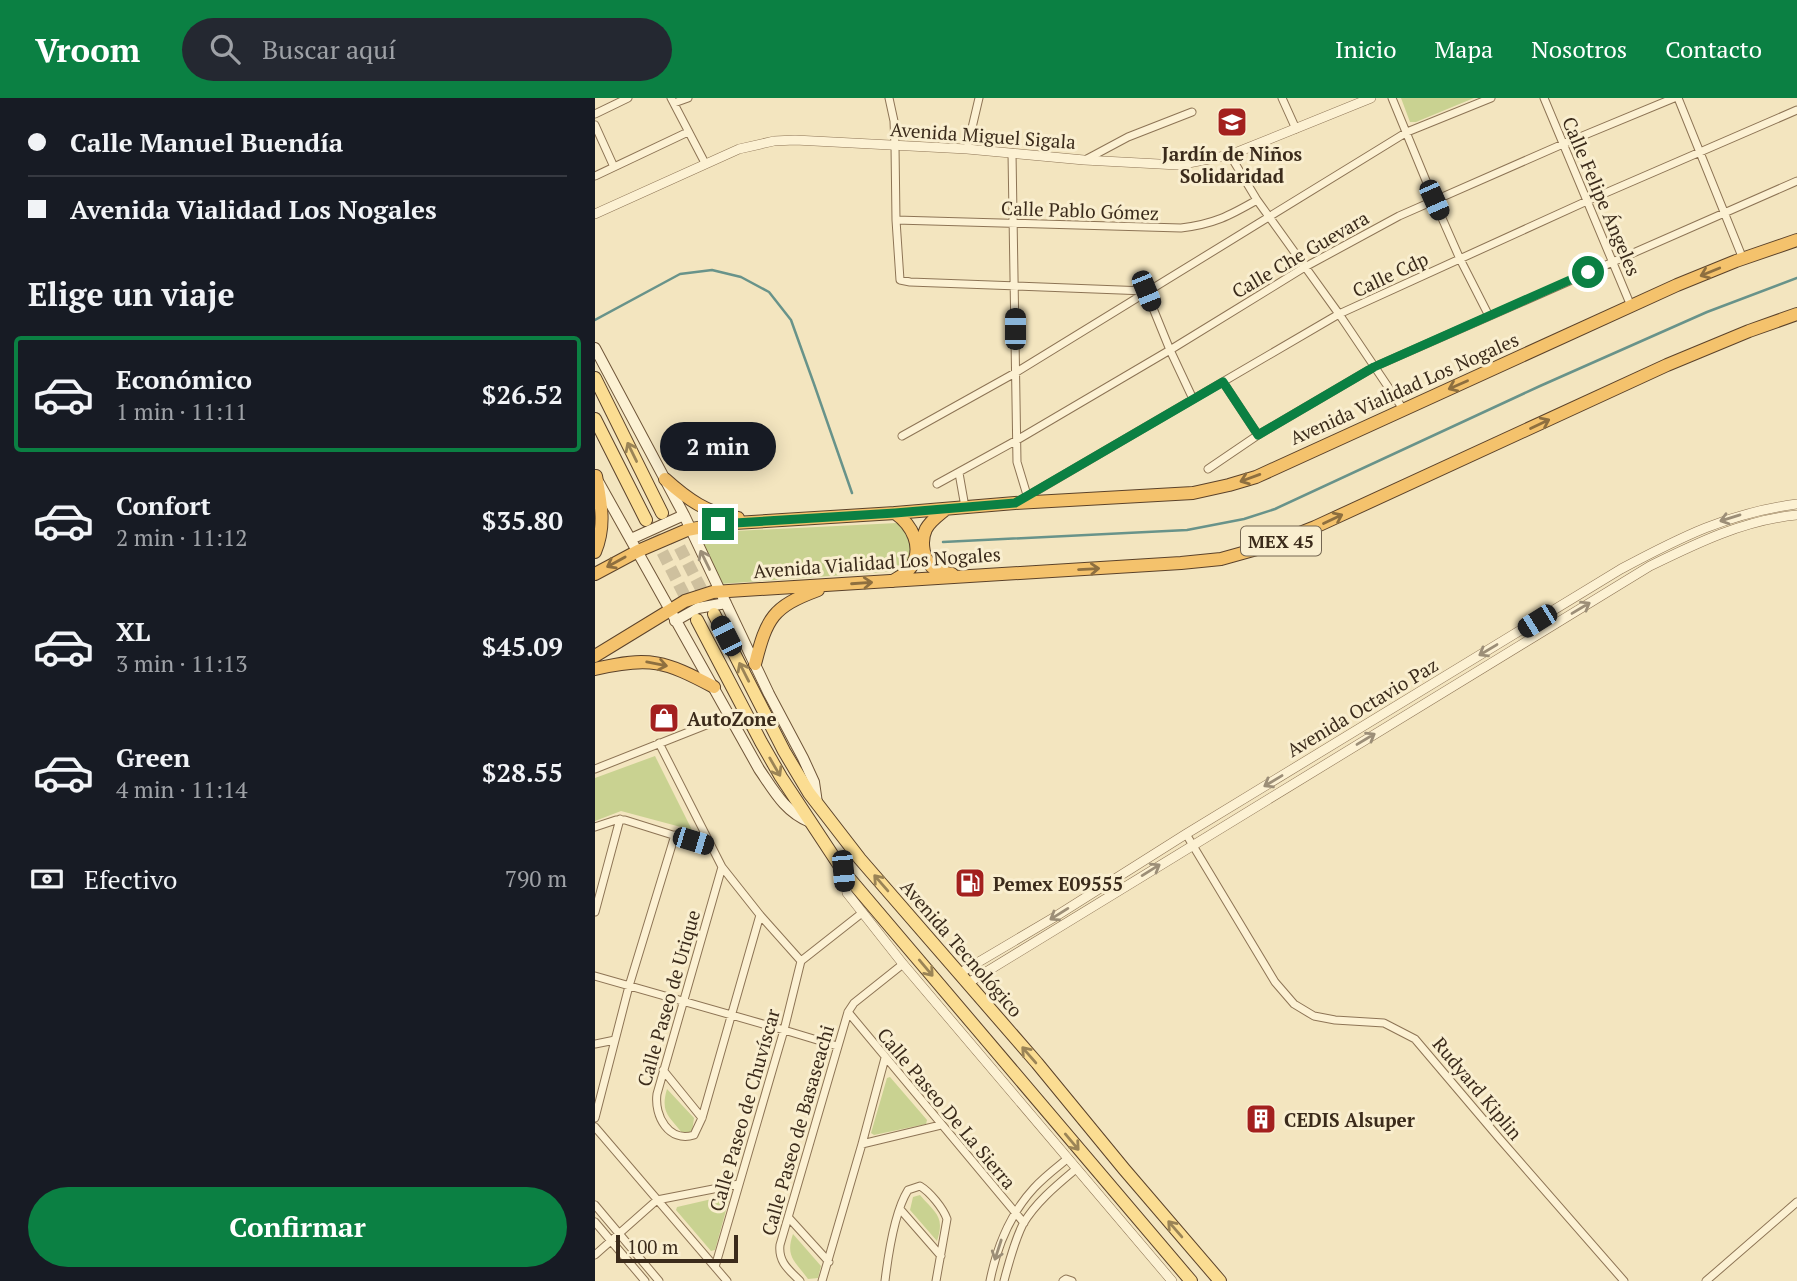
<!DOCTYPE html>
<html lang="es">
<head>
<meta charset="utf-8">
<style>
	body { margin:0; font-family:"PT Serif",serif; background:#242831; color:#f1f3f6; height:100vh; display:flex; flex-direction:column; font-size:26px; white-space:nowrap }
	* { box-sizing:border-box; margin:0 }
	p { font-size:23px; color:#9ea1a6 }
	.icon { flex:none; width:38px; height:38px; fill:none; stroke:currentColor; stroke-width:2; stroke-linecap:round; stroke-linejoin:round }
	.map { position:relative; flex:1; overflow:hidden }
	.panel { display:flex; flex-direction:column; background:#171b24; width:595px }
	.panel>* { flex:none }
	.guide { display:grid; align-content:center; height:154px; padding:0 28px; background:#171b24 }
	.scale { position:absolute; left:21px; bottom:18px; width:122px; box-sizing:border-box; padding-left:7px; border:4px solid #3b2b1b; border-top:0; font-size:19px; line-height:24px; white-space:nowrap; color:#3b2b1b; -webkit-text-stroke:5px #f9eecf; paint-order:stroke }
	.end { position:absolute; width:32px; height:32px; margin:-16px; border:9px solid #0b8043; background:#fff; box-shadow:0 0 0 4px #fff }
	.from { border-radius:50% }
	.bubble { position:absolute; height:49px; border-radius:24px; background:#171b24; box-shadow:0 4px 18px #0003; font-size:23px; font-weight:700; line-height:49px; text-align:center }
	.car { position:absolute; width:21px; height:42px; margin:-21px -10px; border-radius:9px; box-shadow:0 0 5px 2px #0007; background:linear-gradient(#222 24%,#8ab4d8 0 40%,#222 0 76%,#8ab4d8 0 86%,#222 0) }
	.guide b { display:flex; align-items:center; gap:24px; height:66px; font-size:26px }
	.guide b+b { border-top:2px solid #363941 }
	.guide i { width:18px; height:18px; background:#f1f3f6 }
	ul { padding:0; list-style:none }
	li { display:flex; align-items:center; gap:21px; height:116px; margin:0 14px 10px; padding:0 14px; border:4px solid transparent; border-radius:7px }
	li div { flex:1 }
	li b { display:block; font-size:26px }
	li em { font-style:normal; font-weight:700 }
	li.active { border-color:#0b8043 }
	li>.icon { width:63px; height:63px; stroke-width:1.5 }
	h2 { padding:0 28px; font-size:32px; line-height:84px }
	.pay { display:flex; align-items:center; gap:18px; height:77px; padding:0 28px; font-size:26px }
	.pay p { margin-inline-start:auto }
	.action { display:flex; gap:14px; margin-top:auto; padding:14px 28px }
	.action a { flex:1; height:80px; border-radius:42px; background:#0b8043; color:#fff; font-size:28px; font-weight:700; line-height:80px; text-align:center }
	header { display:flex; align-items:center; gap:42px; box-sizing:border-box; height:98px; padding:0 35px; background:#0b8043; color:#fff }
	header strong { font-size:33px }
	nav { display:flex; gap:38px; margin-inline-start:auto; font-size:24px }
	.search { width:490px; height:63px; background:#242831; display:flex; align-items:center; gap:18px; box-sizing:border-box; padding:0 24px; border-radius:38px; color:#9ea1a6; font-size:26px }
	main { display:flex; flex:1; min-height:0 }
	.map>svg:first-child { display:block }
</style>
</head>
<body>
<header>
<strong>Vroom</strong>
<div class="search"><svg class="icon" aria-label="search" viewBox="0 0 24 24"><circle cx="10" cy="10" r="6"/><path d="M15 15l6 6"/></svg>Buscar aquí</div>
<nav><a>Inicio</a><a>Mapa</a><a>Nosotros</a><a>Contacto</a></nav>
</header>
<main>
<section class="panel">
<div class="guide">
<b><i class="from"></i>Calle Manuel Buendía</b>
<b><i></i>Avenida Vialidad Los Nogales</b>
</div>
<h2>Elige un viaje</h2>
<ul>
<li class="active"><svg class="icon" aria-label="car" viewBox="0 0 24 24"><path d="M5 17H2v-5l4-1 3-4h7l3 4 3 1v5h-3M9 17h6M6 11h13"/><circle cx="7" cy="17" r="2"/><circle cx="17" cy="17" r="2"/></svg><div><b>Económico</b><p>1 min · 11:11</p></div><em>$26.52</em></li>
<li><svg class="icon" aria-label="car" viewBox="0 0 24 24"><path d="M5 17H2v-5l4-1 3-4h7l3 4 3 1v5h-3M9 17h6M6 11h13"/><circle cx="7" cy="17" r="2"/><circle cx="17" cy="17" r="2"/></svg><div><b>Confort</b><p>2 min · 11:12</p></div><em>$35.80</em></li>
<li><svg class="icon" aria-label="car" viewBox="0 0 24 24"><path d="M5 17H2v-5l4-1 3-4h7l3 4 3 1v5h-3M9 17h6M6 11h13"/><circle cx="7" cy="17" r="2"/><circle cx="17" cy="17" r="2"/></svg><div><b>XL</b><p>3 min · 11:13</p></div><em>$45.09</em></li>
<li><svg class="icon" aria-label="car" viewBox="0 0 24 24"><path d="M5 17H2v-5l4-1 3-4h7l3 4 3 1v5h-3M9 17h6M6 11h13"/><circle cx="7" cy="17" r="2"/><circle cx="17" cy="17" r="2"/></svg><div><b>Green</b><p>4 min · 11:14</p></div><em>$28.55</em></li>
</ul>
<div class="pay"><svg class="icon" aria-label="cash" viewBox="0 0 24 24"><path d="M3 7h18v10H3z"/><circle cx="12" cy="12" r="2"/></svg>Efectivo<p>790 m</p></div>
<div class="action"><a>Confirmar</a></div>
</section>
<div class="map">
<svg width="1202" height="1183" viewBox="0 0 1202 1183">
	<rect width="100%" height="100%" fill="#f3e5bf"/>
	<path fill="#c9d291" d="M 806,0 L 879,0 L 821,24 L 815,24 Z
		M 302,425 L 312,432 L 316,441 L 317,458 L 314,466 L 304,473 L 125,486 L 101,435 Z
		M 60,658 L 97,732 L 26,713 L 0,723 L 0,680 Z
		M 295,979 L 332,1022 L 331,1026 L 279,1037 L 276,1035 L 292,980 Z
		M 72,991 L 99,1020 L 97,1034 L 88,1036 C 74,1018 65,1015 72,991 Z
		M 325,1097 C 341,1116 350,1118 342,1143 L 315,1112 L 318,1099 Z
		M 130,1098 L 135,1098 L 120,1152 L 116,1153 L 81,1112 L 82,1109 Z
		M 198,1136 L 226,1168 L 223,1180 L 213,1181 C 200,1163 190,1159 198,1136 Z"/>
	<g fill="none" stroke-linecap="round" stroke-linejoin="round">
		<path stroke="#68938a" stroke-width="2.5" d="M 0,222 L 85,176 L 117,172 L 146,179 L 174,194 L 196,222 L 219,286 L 257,395
			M 348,444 L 592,432 L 649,421 L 680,411 L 945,288 L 1112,214 L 1202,180"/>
		<path stroke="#cec09e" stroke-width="12" stroke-dasharray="12 6" stroke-linecap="butt" d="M 68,417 L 114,506
			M 51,422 L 97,512"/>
		<g stroke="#8d7455" stroke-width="9">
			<path id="minor" d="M 76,0 L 110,65
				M 294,0 L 299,23 L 300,48 L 301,122 L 305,182 L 315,184 L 551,193 L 575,252 L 598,301
				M 687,0 L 701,31
				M 797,0 L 839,102 L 865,161 L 894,218
				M 949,0 L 1036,208
				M 1083,0 L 1148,161
				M 79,5 L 93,0
				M 0,16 L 33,0
				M 0,27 L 19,69
				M 372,51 L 384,0
				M 417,55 L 422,364 L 432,397
				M 635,57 L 662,102 L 744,216 L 808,311
				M 490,62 L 533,39 L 597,14
				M 0,78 L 93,34
				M 301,122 L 586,130 C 619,126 634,118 662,102
				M 628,284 L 663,337
				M 307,338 L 420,275 L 812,34 L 896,0
				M 613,371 L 663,337 L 779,269 L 1202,83
				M 364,375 L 370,409
				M 342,386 L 422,342 L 575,252 L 710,169 L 804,118 L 968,46 L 1079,0
				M 424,403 L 744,216 L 992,103 L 1202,12
				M 64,645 L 127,769 L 165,817 L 206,863
				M 0,671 L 134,618
				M 0,729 L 21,722 L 30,722 L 116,749
				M 591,736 L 680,884 L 699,906 L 719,918 L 740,922 L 789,925 L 820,941 L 904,1040 L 1029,1183
				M 127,769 L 62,996 C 59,1018 74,1045 99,1037 L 107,1020 L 165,817
				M 0,814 L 25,721
				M 206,863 L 267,815
				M 0,878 L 189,932 L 242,948
				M 253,914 L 429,1125
				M 0,946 L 20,942
				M 68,972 L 107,1020
				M 0,1020 L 34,888 L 80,737
				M 0,1029 L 132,1183
				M 267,1046 L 346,1027
				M 0,1107 L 64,1183
				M 305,1111 L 346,1158
				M 194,1120 L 234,1164
				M 0,1124 L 50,1183
				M 0,1157 L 62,1102 L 144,1086
				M 120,1169 L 189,932 L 206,863
				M 205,1183 C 194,1172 183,1164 185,1147 L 253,914 L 259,905 L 308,866
				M 227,1183 L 267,1046 L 290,960
				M 290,1183 C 293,1158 300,1113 313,1092 L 325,1088 C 335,1094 348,1110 352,1121 L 341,1183
				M 395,1183 C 402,1148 415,1116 439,1090 C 449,1079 461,1070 472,1061
				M 409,1183 C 414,1164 419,1144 428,1126 C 441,1104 462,1087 481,1071
				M 468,1183 L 471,1181 L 477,1183
				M 1111,1183 L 1202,1104"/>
		</g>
		<g stroke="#8d7455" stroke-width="10">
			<path id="tertiary" d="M 0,116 L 144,51 L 179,43 L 200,42 L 372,51 L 489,62 L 583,67 L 635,57 L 776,0
				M 249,775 L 252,795 L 308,866 L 577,1183
				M 365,875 L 458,820 L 591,736 L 1026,471 C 1086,439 1133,415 1202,406
				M 373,885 L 1055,468 C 1102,445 1149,422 1202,417"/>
		</g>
		<g stroke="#6f5538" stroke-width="12">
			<path id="secondary" d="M 0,250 L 89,417 L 174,596 L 208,660 L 219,684 L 222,705
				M 4,385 L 164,671 C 179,693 190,714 215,724
				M 36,441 L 89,417
				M 80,523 L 103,510 L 131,505"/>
		</g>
		<g stroke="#5b422a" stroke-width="14">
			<path id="primary" d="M 0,280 L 67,415
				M 0,321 L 51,422
				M 119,516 L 189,653 L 214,695 L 265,761 L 442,965 L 529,1071 L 625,1183
				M 102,522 L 166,644 L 186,679 L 248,773 L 596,1183"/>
		</g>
		<g stroke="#5b422a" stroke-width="14">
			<path id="trunk" d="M 70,381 C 92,401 113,416 143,420
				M 351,411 C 344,417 335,423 331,431 C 325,444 328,464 341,472 C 345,474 352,475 357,476
				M 0,454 C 11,428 6,405 1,378
				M 0,476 L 43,453 L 92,432 L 123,426 L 300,415 L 420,405 L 598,395 L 634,387 L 661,379 L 1082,187 L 1141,163 L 1202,142
				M 298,483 C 304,479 312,475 316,469 C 329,449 317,427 300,415
				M 0,558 L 90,503 L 118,494 L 586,465 L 626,461 L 669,449 L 720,429 L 1072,267 L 1154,233 L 1202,216
				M 160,566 C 172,520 177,509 223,492
				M 0,571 C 55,558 70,563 119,589"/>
		</g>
		<use href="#minor" stroke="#fcf1d3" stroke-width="7"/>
		<use href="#tertiary" stroke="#fcf1d3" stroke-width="9"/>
		<use href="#secondary" stroke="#fcf1d3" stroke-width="10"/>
		<use href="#primary" stroke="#fbdd92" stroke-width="12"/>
		<use href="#trunk" stroke="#f4c26c" stroke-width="12"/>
	</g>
	<defs><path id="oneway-shaft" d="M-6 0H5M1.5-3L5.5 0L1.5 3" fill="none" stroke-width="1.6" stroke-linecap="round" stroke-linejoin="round" transform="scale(1.75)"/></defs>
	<g stroke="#8e6f3f">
		<use href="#oneway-shaft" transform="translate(1115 174) rotate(158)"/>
		<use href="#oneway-shaft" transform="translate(863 287) rotate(156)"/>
		<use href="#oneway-shaft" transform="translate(945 326) rotate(-25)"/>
		<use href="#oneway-shaft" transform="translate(655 380) rotate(160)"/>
		<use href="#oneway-shaft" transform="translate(738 421) rotate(-25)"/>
		<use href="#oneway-shaft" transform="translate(21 464) rotate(151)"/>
		<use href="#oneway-shaft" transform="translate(494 471) rotate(-3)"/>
		<use href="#oneway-shaft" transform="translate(267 485) rotate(-4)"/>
		<use href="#oneway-shaft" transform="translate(62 566) rotate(11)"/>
	</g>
	<g stroke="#9b8456">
		<use href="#oneway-shaft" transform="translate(37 354) rotate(-116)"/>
		<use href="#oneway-shaft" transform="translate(149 574) rotate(-117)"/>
		<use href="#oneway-shaft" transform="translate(180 669) rotate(60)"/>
		<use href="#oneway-shaft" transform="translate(286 785) rotate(-131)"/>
		<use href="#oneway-shaft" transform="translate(331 870) rotate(50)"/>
		<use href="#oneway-shaft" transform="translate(434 957) rotate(-131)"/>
		<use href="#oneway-shaft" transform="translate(477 1044) rotate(50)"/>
		<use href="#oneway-shaft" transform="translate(580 1131) rotate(-131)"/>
	</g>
	<g stroke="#9c8e77">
		<use href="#oneway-shaft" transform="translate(1135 420) rotate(163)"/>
		<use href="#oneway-shaft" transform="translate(110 462) rotate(-116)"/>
		<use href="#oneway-shaft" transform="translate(986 510) rotate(-31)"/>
		<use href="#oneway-shaft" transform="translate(893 552) rotate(149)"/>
		<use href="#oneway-shaft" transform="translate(771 641) rotate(-31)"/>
		<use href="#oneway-shaft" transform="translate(678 683) rotate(149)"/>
		<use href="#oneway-shaft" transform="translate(556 772) rotate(-32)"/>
		<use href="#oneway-shaft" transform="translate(464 816) rotate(148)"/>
		<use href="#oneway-shaft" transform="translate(403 1152) rotate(108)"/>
	</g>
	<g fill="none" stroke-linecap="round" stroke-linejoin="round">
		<path stroke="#0b8043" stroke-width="9" d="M 123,426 L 300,415 L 420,405 L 628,284 L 663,337 L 779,269 L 993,174"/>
	</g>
	<defs>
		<g id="school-square" transform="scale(1.575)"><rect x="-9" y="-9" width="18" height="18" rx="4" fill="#a3201e" stroke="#f9eecf"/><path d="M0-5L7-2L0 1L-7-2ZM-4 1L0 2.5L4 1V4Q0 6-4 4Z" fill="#fff"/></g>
		<g id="shop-square" transform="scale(1.575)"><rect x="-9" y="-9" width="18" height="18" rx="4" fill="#a3201e" stroke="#f9eecf"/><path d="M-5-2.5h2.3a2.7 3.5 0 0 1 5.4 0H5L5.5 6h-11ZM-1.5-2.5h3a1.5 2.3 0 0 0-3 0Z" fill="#fff"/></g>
		<g id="fuel-square" transform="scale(1.575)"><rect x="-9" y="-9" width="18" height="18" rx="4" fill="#a3201e" stroke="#f9eecf"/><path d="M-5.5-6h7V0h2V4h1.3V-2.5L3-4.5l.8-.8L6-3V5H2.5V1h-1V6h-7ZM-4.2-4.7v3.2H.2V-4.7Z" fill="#fff"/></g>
		<g id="building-square" transform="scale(1.575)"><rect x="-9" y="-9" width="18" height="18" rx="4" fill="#a3201e" stroke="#f9eecf"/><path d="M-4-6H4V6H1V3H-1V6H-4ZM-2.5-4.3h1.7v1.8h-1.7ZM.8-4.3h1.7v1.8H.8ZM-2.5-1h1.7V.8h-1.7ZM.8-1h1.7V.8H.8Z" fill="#fff"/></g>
	</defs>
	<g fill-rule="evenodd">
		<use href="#school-square" x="637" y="24"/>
		<use href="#shop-square" x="69" y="620"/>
		<use href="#fuel-square" x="375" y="785"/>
		<use href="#building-square" x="666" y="1021"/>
	</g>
	<g text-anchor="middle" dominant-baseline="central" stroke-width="6" stroke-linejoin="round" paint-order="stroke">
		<rect fill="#f9eecf" stroke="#746651" stroke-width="2" x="646" y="428.5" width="80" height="29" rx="5"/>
		<g font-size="18" font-weight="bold" fill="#3b2b1b">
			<text x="686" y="443">MEX 45</text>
		</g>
		<g font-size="19" fill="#3b2b1b" stroke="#f9eecf">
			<text transform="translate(388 37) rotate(4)">Avenida Miguel Sigala</text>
			<text transform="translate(1007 98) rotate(67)">Calle Felipe Ángeles</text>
			<text transform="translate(485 112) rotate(2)">Calle Pablo Gómez</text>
			<text transform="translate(705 156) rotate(-30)">Calle Che Guevara</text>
			<text transform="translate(795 176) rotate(-25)">Calle Cdp</text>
			<text transform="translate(809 290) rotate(-24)">Avenida Vialidad Los Nogales</text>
			<text transform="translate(282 464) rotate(-4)">Avenida Vialidad Los Nogales</text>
			<text transform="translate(767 609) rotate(-31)">Avenida Octavio Paz</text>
			<text transform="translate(367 850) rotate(49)">Avenida Tecnológico</text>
			<text transform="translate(73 900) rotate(-74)">Calle Paseo de Urique</text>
			<text transform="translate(883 990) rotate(50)">Rudyard Kiplin</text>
			<text transform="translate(352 1010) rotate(50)">Calle Paseo De La Sierra</text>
			<text transform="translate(149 1012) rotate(-74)">Calle Paseo de Chuvíscar</text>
			<text transform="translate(202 1032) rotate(-74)">Calle Paseo de Basaseachi</text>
		</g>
		<g font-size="19" font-weight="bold" fill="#3b2b1b" stroke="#f9eecf" text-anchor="start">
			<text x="637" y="55" text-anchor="middle">Jardín de Niños<tspan x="637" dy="22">Solidaridad</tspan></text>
			<text x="92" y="620">AutoZone</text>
			<text x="398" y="785">Pemex E09555</text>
			<text x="689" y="1021">CEDIS Alsuper</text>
		</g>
	</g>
</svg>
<div class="scale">100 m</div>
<i class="end from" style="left:993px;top:174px"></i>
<i class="end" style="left:123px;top:426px"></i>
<div class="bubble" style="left:65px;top:324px;width:116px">2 min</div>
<i class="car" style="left:839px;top:102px;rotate:156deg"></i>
<i class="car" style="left:551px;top:193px;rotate:158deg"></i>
<i class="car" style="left:420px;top:231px;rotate:0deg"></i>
<i class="car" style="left:942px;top:523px;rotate:238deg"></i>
<i class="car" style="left:131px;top:538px;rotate:333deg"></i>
<i class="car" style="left:98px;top:743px;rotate:107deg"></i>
<i class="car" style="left:248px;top:773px;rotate:175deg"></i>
</div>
</main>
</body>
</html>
